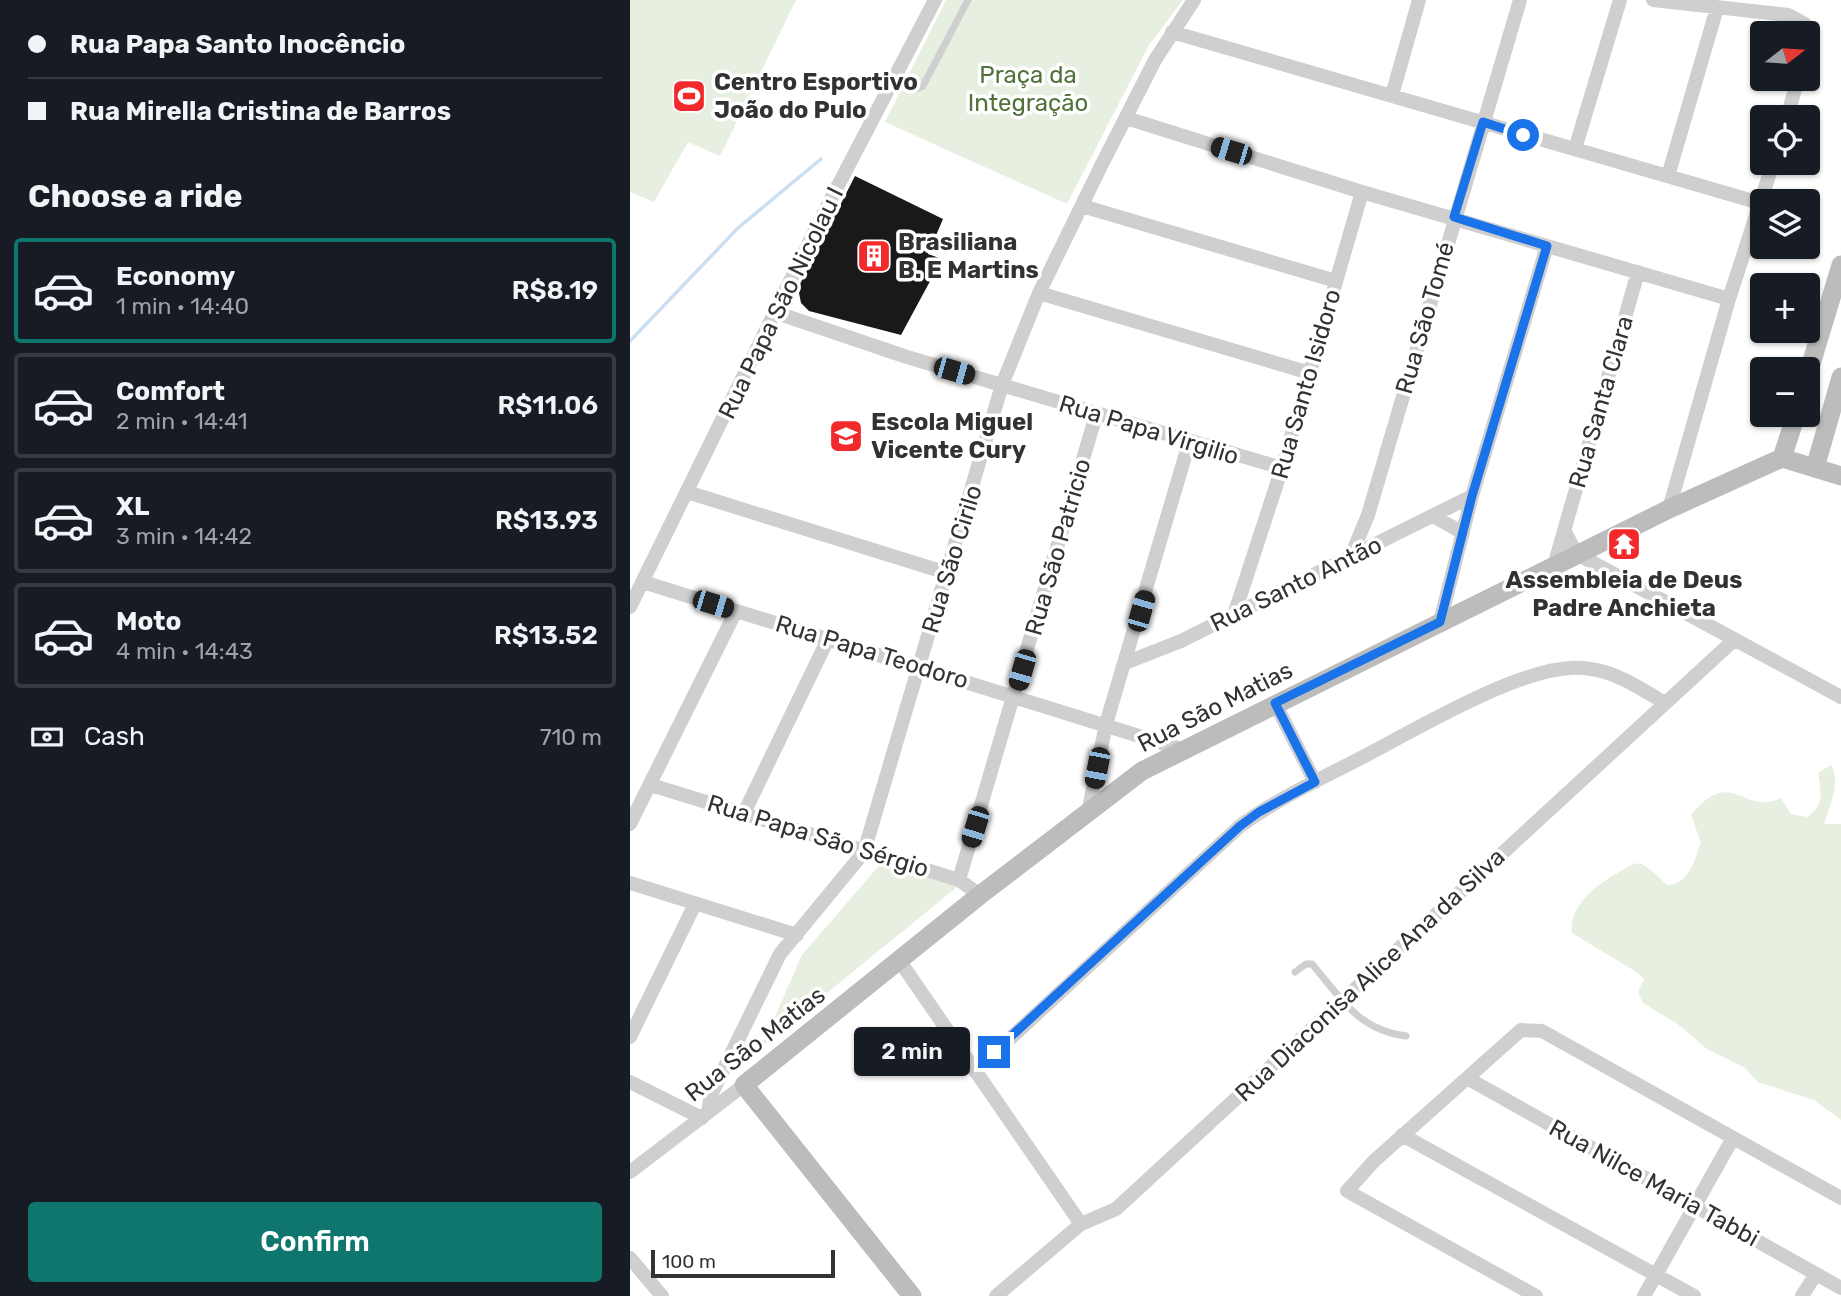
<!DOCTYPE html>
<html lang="en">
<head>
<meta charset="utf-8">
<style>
	body { margin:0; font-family:Rubik,sans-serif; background:#20242c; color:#f1f3f6; height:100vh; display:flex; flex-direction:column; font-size:26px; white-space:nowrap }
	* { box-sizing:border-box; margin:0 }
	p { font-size:23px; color:#9ea1a6 }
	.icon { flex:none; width:38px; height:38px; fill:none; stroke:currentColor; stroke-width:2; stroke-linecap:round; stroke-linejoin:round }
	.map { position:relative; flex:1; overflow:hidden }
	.sheet { display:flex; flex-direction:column; background:#171b24; width:630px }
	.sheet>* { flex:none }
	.hud { display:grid; align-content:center; height:154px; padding:0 28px; background:#171b24 }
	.needle { width:46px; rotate:73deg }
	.controls { position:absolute; left:1120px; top:21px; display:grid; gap:14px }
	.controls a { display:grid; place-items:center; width:70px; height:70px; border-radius:7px; background:#171b24; box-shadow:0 2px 5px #0004; font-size:35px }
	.scale { position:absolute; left:21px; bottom:18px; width:184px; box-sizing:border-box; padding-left:7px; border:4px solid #323232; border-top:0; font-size:19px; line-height:24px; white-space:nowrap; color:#323232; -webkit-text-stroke:5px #fff; paint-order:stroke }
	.end { position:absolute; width:32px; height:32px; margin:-16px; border:9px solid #1a73e8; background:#fff; box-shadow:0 0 0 4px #fff }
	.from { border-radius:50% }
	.bubble { position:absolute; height:49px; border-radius:7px; background:#171b24; box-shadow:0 2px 5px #0004; font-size:23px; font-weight:600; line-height:49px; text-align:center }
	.car { position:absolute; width:21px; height:42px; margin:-21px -10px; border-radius:9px; box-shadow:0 0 5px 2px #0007; background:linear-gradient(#222 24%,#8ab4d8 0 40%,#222 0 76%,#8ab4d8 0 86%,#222 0) }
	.hud b { display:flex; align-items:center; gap:24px; height:66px; font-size:26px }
	.hud b+b { border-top:2px solid #363941 }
	.hud i { width:18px; height:18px; background:#f1f3f6 }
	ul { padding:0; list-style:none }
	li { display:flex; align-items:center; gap:21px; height:105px; margin:0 14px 10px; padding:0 14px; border:4px solid #363941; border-radius:7px }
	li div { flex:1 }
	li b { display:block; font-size:26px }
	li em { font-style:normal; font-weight:600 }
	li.active { border-color:#0f766e }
	li>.icon { width:63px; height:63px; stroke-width:1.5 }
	h2 { padding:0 28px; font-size:32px; line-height:84px }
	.pay { display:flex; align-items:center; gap:18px; height:77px; padding:0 28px; font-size:26px }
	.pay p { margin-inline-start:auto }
	.primary-button { display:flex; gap:14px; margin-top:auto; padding:14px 28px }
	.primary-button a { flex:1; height:80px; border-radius:7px; background:#0f766e; color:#fff; font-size:28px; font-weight:600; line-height:80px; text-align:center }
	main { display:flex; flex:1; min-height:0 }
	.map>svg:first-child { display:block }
</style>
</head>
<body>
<main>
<section class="sheet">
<div class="hud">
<b><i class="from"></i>Rua Papa Santo Inocêncio</b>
<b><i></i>Rua Mirella Cristina de Barros</b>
</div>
<h2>Choose a ride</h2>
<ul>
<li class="active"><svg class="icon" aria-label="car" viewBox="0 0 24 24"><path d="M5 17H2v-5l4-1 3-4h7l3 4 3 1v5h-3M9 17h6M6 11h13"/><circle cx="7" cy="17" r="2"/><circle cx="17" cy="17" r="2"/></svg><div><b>Economy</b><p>1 min · 14:40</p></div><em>R$8.19</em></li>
<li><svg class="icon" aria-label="car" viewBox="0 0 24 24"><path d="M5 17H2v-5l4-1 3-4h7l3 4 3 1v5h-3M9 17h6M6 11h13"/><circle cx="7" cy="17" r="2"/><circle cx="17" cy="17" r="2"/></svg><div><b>Comfort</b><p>2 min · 14:41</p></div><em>R$11.06</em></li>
<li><svg class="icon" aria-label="car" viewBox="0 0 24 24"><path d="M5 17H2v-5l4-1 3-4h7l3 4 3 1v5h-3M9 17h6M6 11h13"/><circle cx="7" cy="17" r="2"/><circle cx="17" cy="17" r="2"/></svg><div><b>XL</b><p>3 min · 14:42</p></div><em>R$13.93</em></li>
<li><svg class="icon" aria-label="car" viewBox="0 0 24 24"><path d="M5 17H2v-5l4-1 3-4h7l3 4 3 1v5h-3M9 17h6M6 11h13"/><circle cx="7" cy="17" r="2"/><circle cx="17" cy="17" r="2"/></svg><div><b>Moto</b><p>4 min · 14:43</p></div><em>R$13.52</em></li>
</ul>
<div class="pay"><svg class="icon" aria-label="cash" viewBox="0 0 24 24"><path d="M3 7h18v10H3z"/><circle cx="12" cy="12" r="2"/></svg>Cash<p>710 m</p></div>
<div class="primary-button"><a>Confirm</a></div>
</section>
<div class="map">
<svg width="1211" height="1296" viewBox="0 0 1211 1296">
	<rect width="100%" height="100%" fill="#fff"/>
	<path fill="#e7efe0" d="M 0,0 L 166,0 L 90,156 L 58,142 L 24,202 L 0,192 Z
		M 316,0 L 553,0 L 519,45 L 437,204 L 255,122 Z
		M 1201,765 C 1211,781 1200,806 1194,824 L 1211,824 L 1211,1120 L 1184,1100 L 1128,1082 L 1115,1068 L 1077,1049 L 1049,1025 L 1013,1003 L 1008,992 L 1014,979 L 1008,973 L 942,933 C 938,905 969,883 991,871 C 997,868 1004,862 1011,864 C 1020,867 1030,879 1037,885 C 1059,884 1064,861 1071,843 L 1061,815 C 1103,765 1111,816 1151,798 L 1161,814 L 1177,817 C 1195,805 1191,792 1188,773 Z
		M 253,861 L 327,887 L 132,1046 L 172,955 Z"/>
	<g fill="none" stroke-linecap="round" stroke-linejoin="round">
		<path stroke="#cbdff0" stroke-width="3.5" d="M 0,341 L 108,228 L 191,159"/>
	</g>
	<path fill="#191919" d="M 225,176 L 313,219 L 298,254 L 312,259 L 271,335 L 179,311 L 171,303 L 168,288 Z"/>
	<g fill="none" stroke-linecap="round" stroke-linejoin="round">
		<path stroke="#cfcfcf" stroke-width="7" d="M 265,79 L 286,89 L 293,86 L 338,0
			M 665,972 L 676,964 L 682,964 C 711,998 728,1030 776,1036"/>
		<path stroke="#cfcfcf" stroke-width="14" d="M 1023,0 L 1158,15 L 1175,24 L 1178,37
			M 542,32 L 1130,203
			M 762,95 L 789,0
			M 1157,117 L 1168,79
			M 496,118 L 732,192 L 1099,299
			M 945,149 L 990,0
			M 1038,176 L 1087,8
			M 452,206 L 706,281
			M 409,293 L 680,373
			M 147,313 L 277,357 L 652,468
			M 57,492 L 317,573
			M 1039,509 L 1099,299 L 1143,163
			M 805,517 L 833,533
			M 935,532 L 947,554 L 1211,697
			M 721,556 L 738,515 L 890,0
			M 924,566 L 1008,272
			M 13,582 L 551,749
			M 0,607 L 190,220 L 305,0
			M 605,612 L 652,468 L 732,192
			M 810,622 L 842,496 L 917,246
			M 495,663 L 551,641 L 842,496
			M 645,703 L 685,782
			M 21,785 L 329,880 L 350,895
			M 114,813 L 198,639
			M 458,813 L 476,724 L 559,443
			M 0,824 L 106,611
			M 329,880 L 466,415
			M 0,883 L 167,935
			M 269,960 L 451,1224
			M 0,1037 L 65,904
			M 345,1071 L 610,826 C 647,799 690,779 731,758 C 783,731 885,670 941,668 C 978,666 1005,685 1035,703
			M 837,1078 L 1211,1288
			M 0,1082 L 72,1118
			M 78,1112 L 81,1095 L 150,954 L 234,852 L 372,385 L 409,293 L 471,166 L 525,60 L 564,0
			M 772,1135 L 1064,1296
			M 0,1172 L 114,1085
			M 0,1258 L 32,1296
			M 366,1296 L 451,1224 L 486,1209 L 1104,640
			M 906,1296 L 717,1191 L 744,1161 L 891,1030 L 912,1031 L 1211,1198
			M 1014,1296 L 1103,1138
			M 1172,1296 L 1186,1274"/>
		<path stroke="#bcbcbc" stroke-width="19" d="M 1178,374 L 1211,265
			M 1152,458 L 1211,476
			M 1152,458 L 1166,415
			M 1185,468 L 1211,377
			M 282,1296 L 114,1085 L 350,895 L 512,771 L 1039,509 L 1152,458"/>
	</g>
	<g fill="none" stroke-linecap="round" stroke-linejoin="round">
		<path stroke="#1a73e8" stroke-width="9" d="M 364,1052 L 610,826 L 629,812 L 685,782 L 645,703 L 810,622 L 842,496 L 917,246 L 824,217 L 853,122 L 893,135"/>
	</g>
	<defs>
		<g id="stadium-square" transform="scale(1.75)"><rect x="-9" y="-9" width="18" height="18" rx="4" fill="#f32a2b" stroke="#fff"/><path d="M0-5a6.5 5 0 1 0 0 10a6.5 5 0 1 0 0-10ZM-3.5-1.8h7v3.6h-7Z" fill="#fff"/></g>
		<g id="building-square" transform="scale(1.75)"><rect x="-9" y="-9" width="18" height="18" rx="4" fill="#f32a2b" stroke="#fff"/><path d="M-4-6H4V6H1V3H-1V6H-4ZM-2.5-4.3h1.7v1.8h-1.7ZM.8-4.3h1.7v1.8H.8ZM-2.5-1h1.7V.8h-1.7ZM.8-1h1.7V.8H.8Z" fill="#fff"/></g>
		<g id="school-square" transform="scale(1.75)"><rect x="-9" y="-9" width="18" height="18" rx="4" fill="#f32a2b" stroke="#fff"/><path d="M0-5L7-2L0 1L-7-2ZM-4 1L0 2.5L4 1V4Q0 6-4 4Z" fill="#fff"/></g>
		<g id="temple-square" transform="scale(1.75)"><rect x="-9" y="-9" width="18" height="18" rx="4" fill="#f32a2b" stroke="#fff"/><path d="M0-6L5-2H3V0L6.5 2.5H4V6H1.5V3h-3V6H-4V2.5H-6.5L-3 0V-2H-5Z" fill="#fff"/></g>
	</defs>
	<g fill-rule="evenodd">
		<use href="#stadium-square" x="59" y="96"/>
		<use href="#building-square" x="244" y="256"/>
		<use href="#school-square" x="216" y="436"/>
		<use href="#temple-square" x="994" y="544"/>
	</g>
	<g text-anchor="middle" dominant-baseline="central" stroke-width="7" stroke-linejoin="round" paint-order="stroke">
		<g font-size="24" fill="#51723b" stroke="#fff">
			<text x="398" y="75">Praça da<tspan x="398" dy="28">Integração</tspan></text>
		</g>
		<g font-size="24" font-weight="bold" fill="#323232" stroke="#fff" text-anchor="start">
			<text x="84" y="82">Centro Esportivo<tspan x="84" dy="28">João do Pulo</tspan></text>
			<text x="268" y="242">Brasiliana<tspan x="268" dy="28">B. E Martins</tspan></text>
			<text x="241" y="422">Escola Miguel<tspan x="241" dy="28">Vicente Cury</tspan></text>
			<text x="994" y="580" text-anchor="middle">Assembleia de Deus<tspan x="994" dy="28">Padre Anchieta</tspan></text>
		</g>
		<g font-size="24" fill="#323232" stroke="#fff">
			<text transform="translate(151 303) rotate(-64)">Rua Papa São Nicolau I</text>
			<text transform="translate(795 318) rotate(-74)">Rua São Tomé</text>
			<text transform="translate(676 384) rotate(-74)">Rua Santo Isidoro</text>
			<text transform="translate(971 402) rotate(-74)">Rua Santa Clara</text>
			<text transform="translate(519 430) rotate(17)">Rua Papa Virgilio</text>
			<text transform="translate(428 547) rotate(-74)">Rua São Patricio</text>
			<text transform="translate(322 559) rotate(-73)">Rua São Cirilo</text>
			<text transform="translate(666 584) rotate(-26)">Rua Santo Antão</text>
			<text transform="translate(242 652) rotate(17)">Rua Papa Teodoro</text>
			<text transform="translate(585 707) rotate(-27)">Rua São Matias</text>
			<text transform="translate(188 836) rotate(17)">Rua Papa São Sérgio</text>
			<text transform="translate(740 975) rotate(-43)">Rua Diaconisa Alice Ana da Silva</text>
			<text transform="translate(125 1044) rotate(-38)">Rua São Matias</text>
			<text transform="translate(1024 1183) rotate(29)">Rua Nilce Maria Tabbi</text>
		</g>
	</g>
</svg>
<div class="controls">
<a><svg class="needle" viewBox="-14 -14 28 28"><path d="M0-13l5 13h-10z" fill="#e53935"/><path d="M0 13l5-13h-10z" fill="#9ea1a6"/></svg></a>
<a><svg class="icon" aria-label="locate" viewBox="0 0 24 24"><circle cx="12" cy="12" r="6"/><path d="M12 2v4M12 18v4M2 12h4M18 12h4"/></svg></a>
<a><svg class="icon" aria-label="layers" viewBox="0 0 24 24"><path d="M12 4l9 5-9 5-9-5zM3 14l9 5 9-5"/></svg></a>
<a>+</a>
<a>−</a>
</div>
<div class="scale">100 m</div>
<i class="end from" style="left:893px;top:135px"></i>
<i class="end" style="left:364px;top:1052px"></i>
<div class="bubble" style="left:224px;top:1027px;width:116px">2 min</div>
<i class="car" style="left:601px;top:151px;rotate:287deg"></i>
<i class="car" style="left:324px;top:371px;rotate:106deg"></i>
<i class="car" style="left:83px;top:604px;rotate:107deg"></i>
<i class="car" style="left:511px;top:611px;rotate:16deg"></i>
<i class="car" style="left:392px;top:670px;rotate:196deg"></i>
<i class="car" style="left:467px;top:768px;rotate:191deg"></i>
<i class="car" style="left:345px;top:827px;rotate:197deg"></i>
</div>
</main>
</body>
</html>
